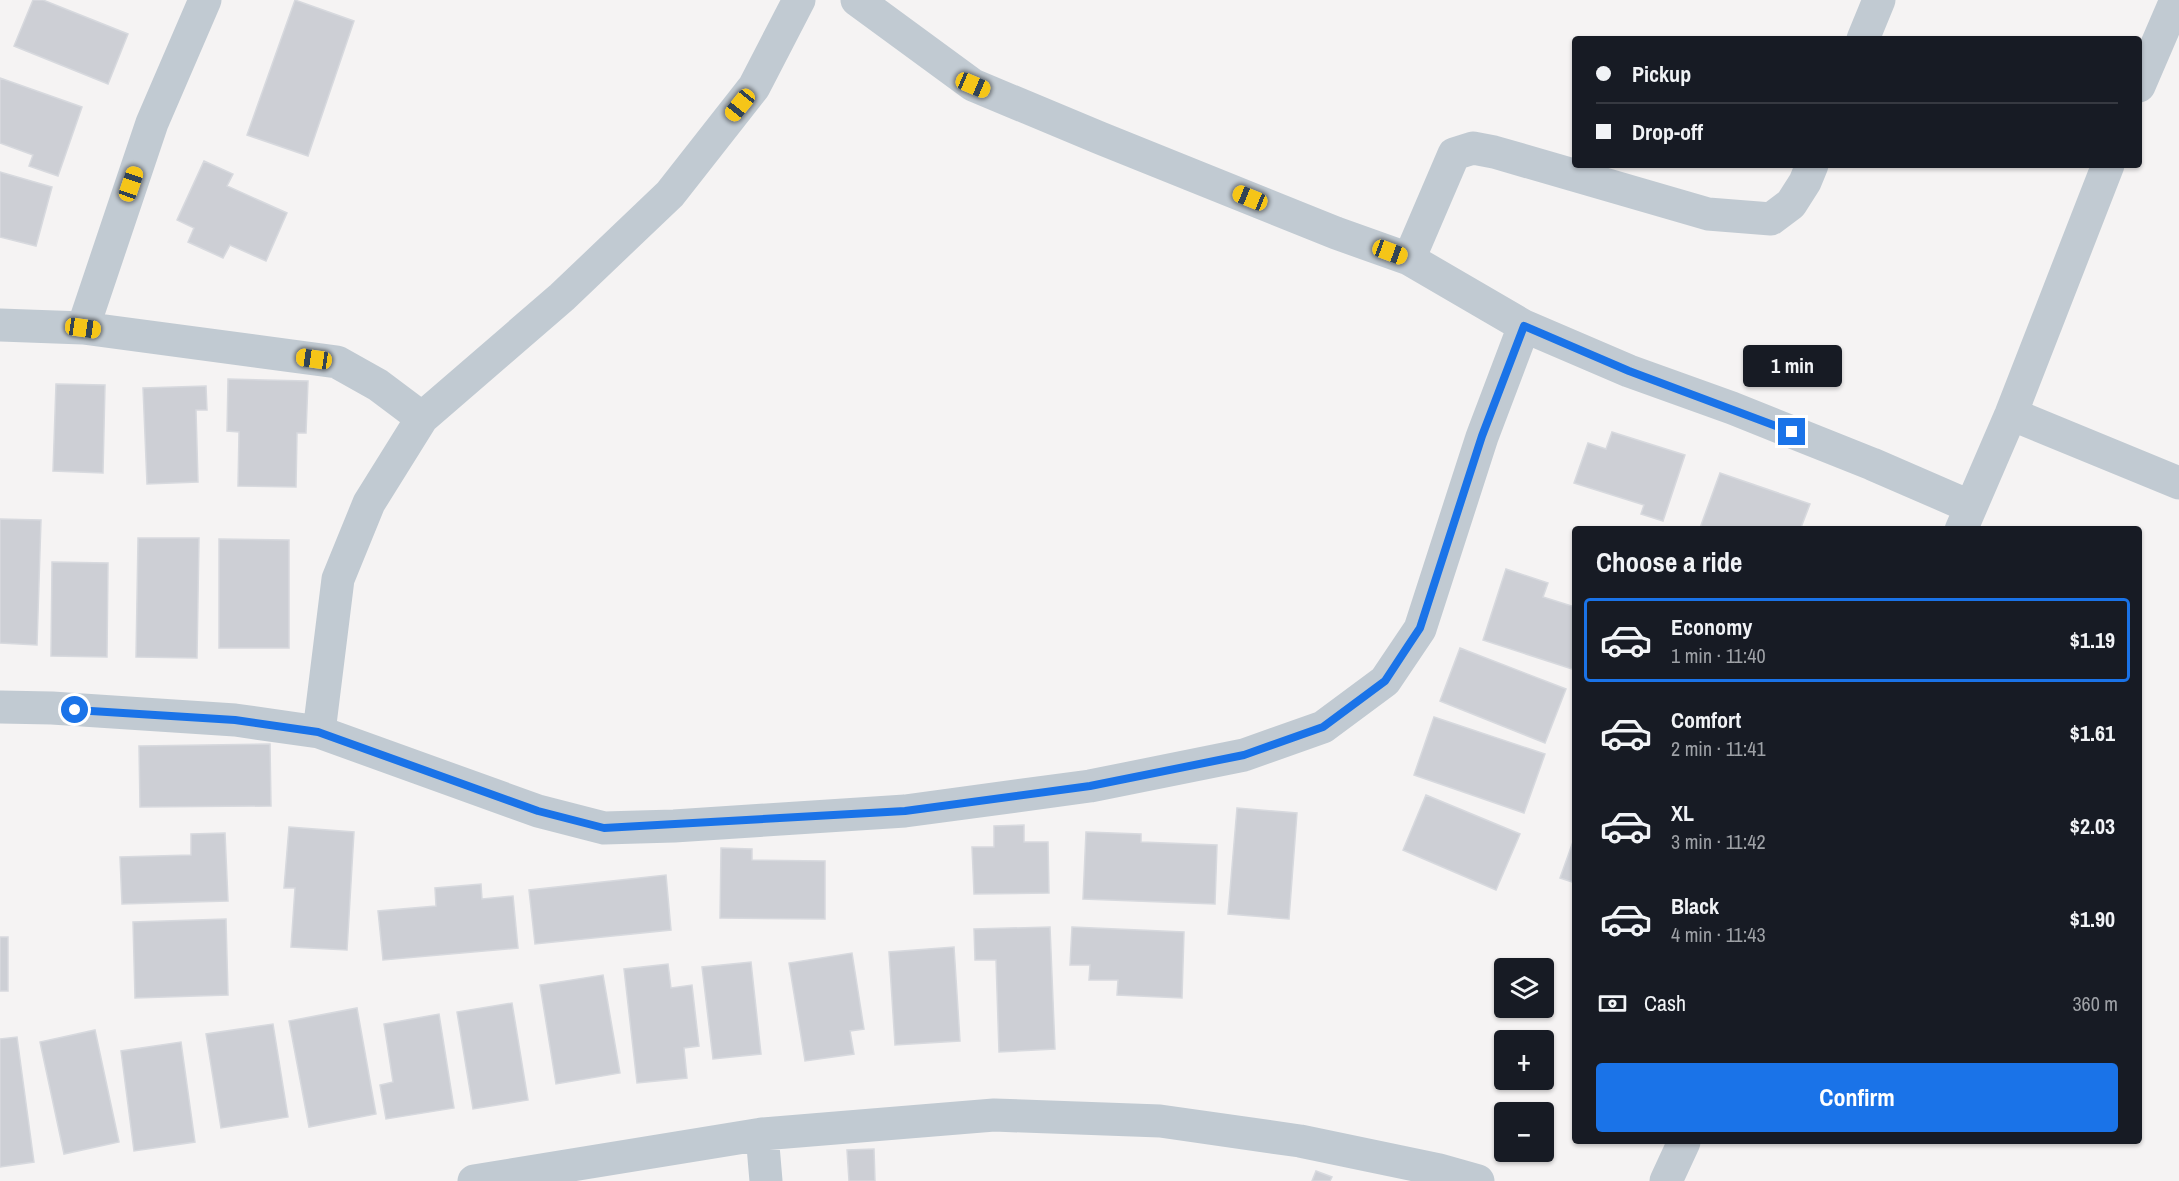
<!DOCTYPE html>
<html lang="en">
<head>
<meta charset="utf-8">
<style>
	body { margin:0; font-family:"Archivo Narrow",sans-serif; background:#242831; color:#f1f3f6; height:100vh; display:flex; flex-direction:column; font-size:22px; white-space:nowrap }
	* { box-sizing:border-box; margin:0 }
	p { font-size:20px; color:#9ea1a6 }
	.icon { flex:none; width:33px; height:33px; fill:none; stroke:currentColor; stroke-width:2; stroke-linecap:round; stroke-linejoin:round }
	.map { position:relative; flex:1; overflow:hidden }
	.drawer { position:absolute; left:1572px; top:526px; width:570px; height:618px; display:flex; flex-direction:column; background:#171b24; border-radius:6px; box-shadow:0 2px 4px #0004 }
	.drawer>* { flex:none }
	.top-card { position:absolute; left:1572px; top:36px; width:570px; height:132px; border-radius:6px; box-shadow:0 2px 4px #0004; display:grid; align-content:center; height:132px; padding:0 24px; background:#171b24 }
	.fabs { position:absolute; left:1494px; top:958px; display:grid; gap:12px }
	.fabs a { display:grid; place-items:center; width:60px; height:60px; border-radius:6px; background:#171b24; box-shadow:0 2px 4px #0004; font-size:30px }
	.end { position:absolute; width:27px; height:27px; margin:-14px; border:8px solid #1a73e8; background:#fff; box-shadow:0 0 0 3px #fff }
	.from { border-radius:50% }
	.bubble { position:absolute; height:42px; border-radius:6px; background:#171b24; box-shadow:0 2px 4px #0004; font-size:20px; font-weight:700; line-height:42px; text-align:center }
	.car { position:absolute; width:18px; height:36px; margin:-18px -9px; border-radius:8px; box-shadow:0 0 4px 2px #0007; background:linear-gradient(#f5c518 24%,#345 0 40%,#f5c518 0 76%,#345 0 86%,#f5c518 0) }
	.top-card b { display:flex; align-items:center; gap:21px; height:57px; font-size:22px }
	.top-card b+b { border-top:2px solid #363941 }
	.top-card i { width:15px; height:15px; background:#f1f3f6 }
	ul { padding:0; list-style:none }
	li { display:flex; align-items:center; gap:18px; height:84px; margin:0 12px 9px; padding:0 12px; border:3px solid transparent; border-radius:6px }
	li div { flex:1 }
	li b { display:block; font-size:22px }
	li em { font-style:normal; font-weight:700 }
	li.current { border-color:#1a73e8 }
	li>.icon { width:54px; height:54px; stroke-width:1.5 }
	h2 { padding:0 24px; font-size:27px; line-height:72px }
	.pay { display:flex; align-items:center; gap:15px; height:66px; padding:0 24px; font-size:22px }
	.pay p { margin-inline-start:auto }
	.primary-button { display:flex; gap:12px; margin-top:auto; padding:12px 24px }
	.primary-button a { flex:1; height:69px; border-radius:6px; background:#1a73e8; color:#fff; font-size:24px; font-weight:700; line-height:69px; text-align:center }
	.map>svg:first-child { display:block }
</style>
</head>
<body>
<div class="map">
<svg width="2179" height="1181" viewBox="0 0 2179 1181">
	<rect width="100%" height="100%" fill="#f5f3f3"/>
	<path fill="#cdcfd5" stroke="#d7d9de" stroke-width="1.5" d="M 33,0 L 43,0 L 128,34 L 108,84 L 14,46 Z
		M 295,0 L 354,21 L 308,156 L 247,135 Z
		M 0,78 L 82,107 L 58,176 L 29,166 L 33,155 L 0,143 Z
		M 204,161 L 233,174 L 227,186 L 287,213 L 266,261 L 230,245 L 223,258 L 188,242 L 194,228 L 177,220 Z
		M 0,172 L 52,187 L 36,246 L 0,237 Z
		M 228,379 L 308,381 L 306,433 L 297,433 L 296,487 L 238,486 L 239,432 L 227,431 Z
		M 56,384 L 105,385 L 103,473 L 53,471 Z
		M 206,386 L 207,410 L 196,410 L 198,482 L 147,484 L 143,388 Z
		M 1612,432 L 1685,455 L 1663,521 L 1641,514 L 1644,505 L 1574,483 L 1588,443 L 1606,449 Z
		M 1720,473 L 1810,504 L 1800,530 L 1704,530 L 1700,528 Z
		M 0,519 L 41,520 L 37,645 L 0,643 Z
		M 138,538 L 199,538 L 197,658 L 136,657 Z
		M 219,539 L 289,540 L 289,648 L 219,648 Z
		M 52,562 L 108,563 L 107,657 L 51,656 Z
		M 1506,569 L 1548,583 L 1543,597 L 1575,607 L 1575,670 L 1483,640 Z
		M 1460,648 L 1566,689 L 1545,743 L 1440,701 Z
		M 1434,717 L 1545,754 L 1524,813 L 1414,775 Z
		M 270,744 L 271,806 L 140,807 L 139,746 Z
		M 1426,795 L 1520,834 L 1496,890 L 1403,850 Z
		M 1237,808 L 1297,813 L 1289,919 L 1228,914 Z
		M 1024,825 L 1024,842 L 1048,842 L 1049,893 L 974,894 L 972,847 L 994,847 L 994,826 Z
		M 289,827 L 354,832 L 347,950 L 291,947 L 295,888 L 284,888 Z
		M 1086,832 L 1141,834 L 1141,842 L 1217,845 L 1215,904 L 1083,899 Z
		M 225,833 L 228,901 L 122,904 L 120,857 L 191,855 L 191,834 Z
		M 1575,836 L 1575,883 L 1560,878 Z
		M 721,848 L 752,849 L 752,860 L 825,861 L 825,919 L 720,918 Z
		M 666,875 L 671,930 L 535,944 L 529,890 Z
		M 481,884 L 482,899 L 513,896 L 518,948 L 383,960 L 378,911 L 436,906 L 435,888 Z
		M 226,919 L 228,995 L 135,998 L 133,922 Z
		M 1050,927 L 1055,1049 L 999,1052 L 996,960 L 975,960 L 974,929 Z
		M 1072,927 L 1184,932 L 1182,998 L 1117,995 L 1118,980 L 1089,980 L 1090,965 L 1070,965 Z
		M 0,937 L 8,937 L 8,991 L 0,991 Z
		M 954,947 L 960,1041 L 895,1045 L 889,952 Z
		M 852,953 L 864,1029 L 850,1031 L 854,1054 L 805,1061 L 789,963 Z
		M 751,962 L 761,1054 L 713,1059 L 702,967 Z
		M 668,964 L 671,988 L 692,985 L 699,1046 L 684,1048 L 687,1078 L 637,1083 L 624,969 Z
		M 603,975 L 620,1073 L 556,1084 L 540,985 Z
		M 512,1003 L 528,1100 L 473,1109 L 457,1012 Z
		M 357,1008 L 376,1114 L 309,1127 L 289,1021 Z
		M 439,1014 L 454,1108 L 386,1119 L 380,1085 L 393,1082 L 384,1024 Z
		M 273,1024 L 288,1117 L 221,1128 L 206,1034 Z
		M 95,1030 L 119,1142 L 64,1154 L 40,1042 Z
		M 17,1037 L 34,1162 L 0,1167 L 0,1039 Z
		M 181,1042 L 195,1142 L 134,1151 L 121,1051 Z
		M 874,1149 L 875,1181 L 849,1181 L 847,1150 Z
		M 1316,1171 L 1332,1177 L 1330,1181 L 1312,1181 Z"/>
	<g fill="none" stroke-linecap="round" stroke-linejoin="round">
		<path stroke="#c1cad2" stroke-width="33" d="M 857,0 L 973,85 L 1100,138 L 1336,233 L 1409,259
			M 1863,39 L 1879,0
			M 2139,86 L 2176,0
			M 1812,165 L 1805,182 L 1791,204 L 1771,219 L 1708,214 L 1494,152 L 1473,148 L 1454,154 L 1409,259 L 1524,326 L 1629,371 L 1732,408 L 1872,464 L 1971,507
			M 0,325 L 83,328 L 337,362 L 378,385 L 422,418
			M 83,328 L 152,123 L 205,0
			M 2011,414 L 2179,483
			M 1961,530 L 2011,414 L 2108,165
			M 0,707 L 52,708 L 235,720 L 319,732 L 538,811 L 604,828 L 674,826 L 905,811 L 1090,786 L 1244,755 L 1323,727 L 1385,681 L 1420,629 L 1482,437 L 1524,326
			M 319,732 L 338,579 L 369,503 L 422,418 L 562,297 L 670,194 L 754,87 L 799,0
			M 762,1134 L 766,1181
			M 474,1181 L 762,1134 L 994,1115 L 1160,1121 L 1300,1141 L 1439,1170 L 1478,1181
			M 1666,1181 L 1684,1142"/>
	</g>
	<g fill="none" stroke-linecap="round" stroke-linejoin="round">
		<path stroke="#1a73e8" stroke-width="8" d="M 75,710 L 235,720 L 318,732 L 538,811 L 604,828 L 905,811 L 1090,786 L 1244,755 L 1323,727 L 1385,681 L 1408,646 L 1420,628 L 1482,436 L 1524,326 L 1629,371 L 1792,432"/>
	</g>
</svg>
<div class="fabs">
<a><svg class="icon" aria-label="layers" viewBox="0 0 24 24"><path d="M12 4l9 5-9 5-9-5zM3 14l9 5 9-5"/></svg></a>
<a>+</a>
<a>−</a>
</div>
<i class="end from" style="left:75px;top:710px"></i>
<i class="end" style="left:1792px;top:432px"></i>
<div class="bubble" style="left:1743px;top:345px;width:99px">1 min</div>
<i class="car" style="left:973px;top:85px;rotate:113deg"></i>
<i class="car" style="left:740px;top:105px;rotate:219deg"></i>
<i class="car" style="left:131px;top:184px;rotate:19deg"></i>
<i class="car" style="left:1250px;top:198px;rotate:292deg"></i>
<i class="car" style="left:1390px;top:252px;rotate:110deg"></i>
<i class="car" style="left:83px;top:328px;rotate:98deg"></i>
<i class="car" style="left:314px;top:359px;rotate:278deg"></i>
<div class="top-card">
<b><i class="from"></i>Pickup</b>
<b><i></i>Drop-off</b>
</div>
<section class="drawer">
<h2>Choose a ride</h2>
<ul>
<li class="current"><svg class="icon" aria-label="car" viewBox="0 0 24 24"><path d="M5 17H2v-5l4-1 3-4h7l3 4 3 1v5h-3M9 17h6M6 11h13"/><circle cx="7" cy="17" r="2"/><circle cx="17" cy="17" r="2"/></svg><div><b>Economy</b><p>1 min · 11:40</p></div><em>$1.19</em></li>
<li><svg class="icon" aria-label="car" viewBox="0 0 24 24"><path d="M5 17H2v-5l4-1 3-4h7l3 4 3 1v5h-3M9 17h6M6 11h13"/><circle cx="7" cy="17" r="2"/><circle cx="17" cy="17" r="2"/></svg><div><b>Comfort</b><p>2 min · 11:41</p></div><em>$1.61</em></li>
<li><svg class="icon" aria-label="car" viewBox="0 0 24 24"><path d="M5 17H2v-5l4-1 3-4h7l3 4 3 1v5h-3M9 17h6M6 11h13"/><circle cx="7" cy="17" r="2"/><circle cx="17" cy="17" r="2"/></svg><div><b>XL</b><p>3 min · 11:42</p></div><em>$2.03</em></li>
<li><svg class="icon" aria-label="car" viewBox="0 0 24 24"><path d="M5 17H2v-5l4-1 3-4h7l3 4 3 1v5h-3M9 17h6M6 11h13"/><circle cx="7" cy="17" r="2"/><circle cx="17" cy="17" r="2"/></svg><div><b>Black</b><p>4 min · 11:43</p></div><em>$1.90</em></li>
</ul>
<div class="pay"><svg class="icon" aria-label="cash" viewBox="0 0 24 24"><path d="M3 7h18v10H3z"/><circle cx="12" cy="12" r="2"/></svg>Cash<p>360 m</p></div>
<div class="primary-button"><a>Confirm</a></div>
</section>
</div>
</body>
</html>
